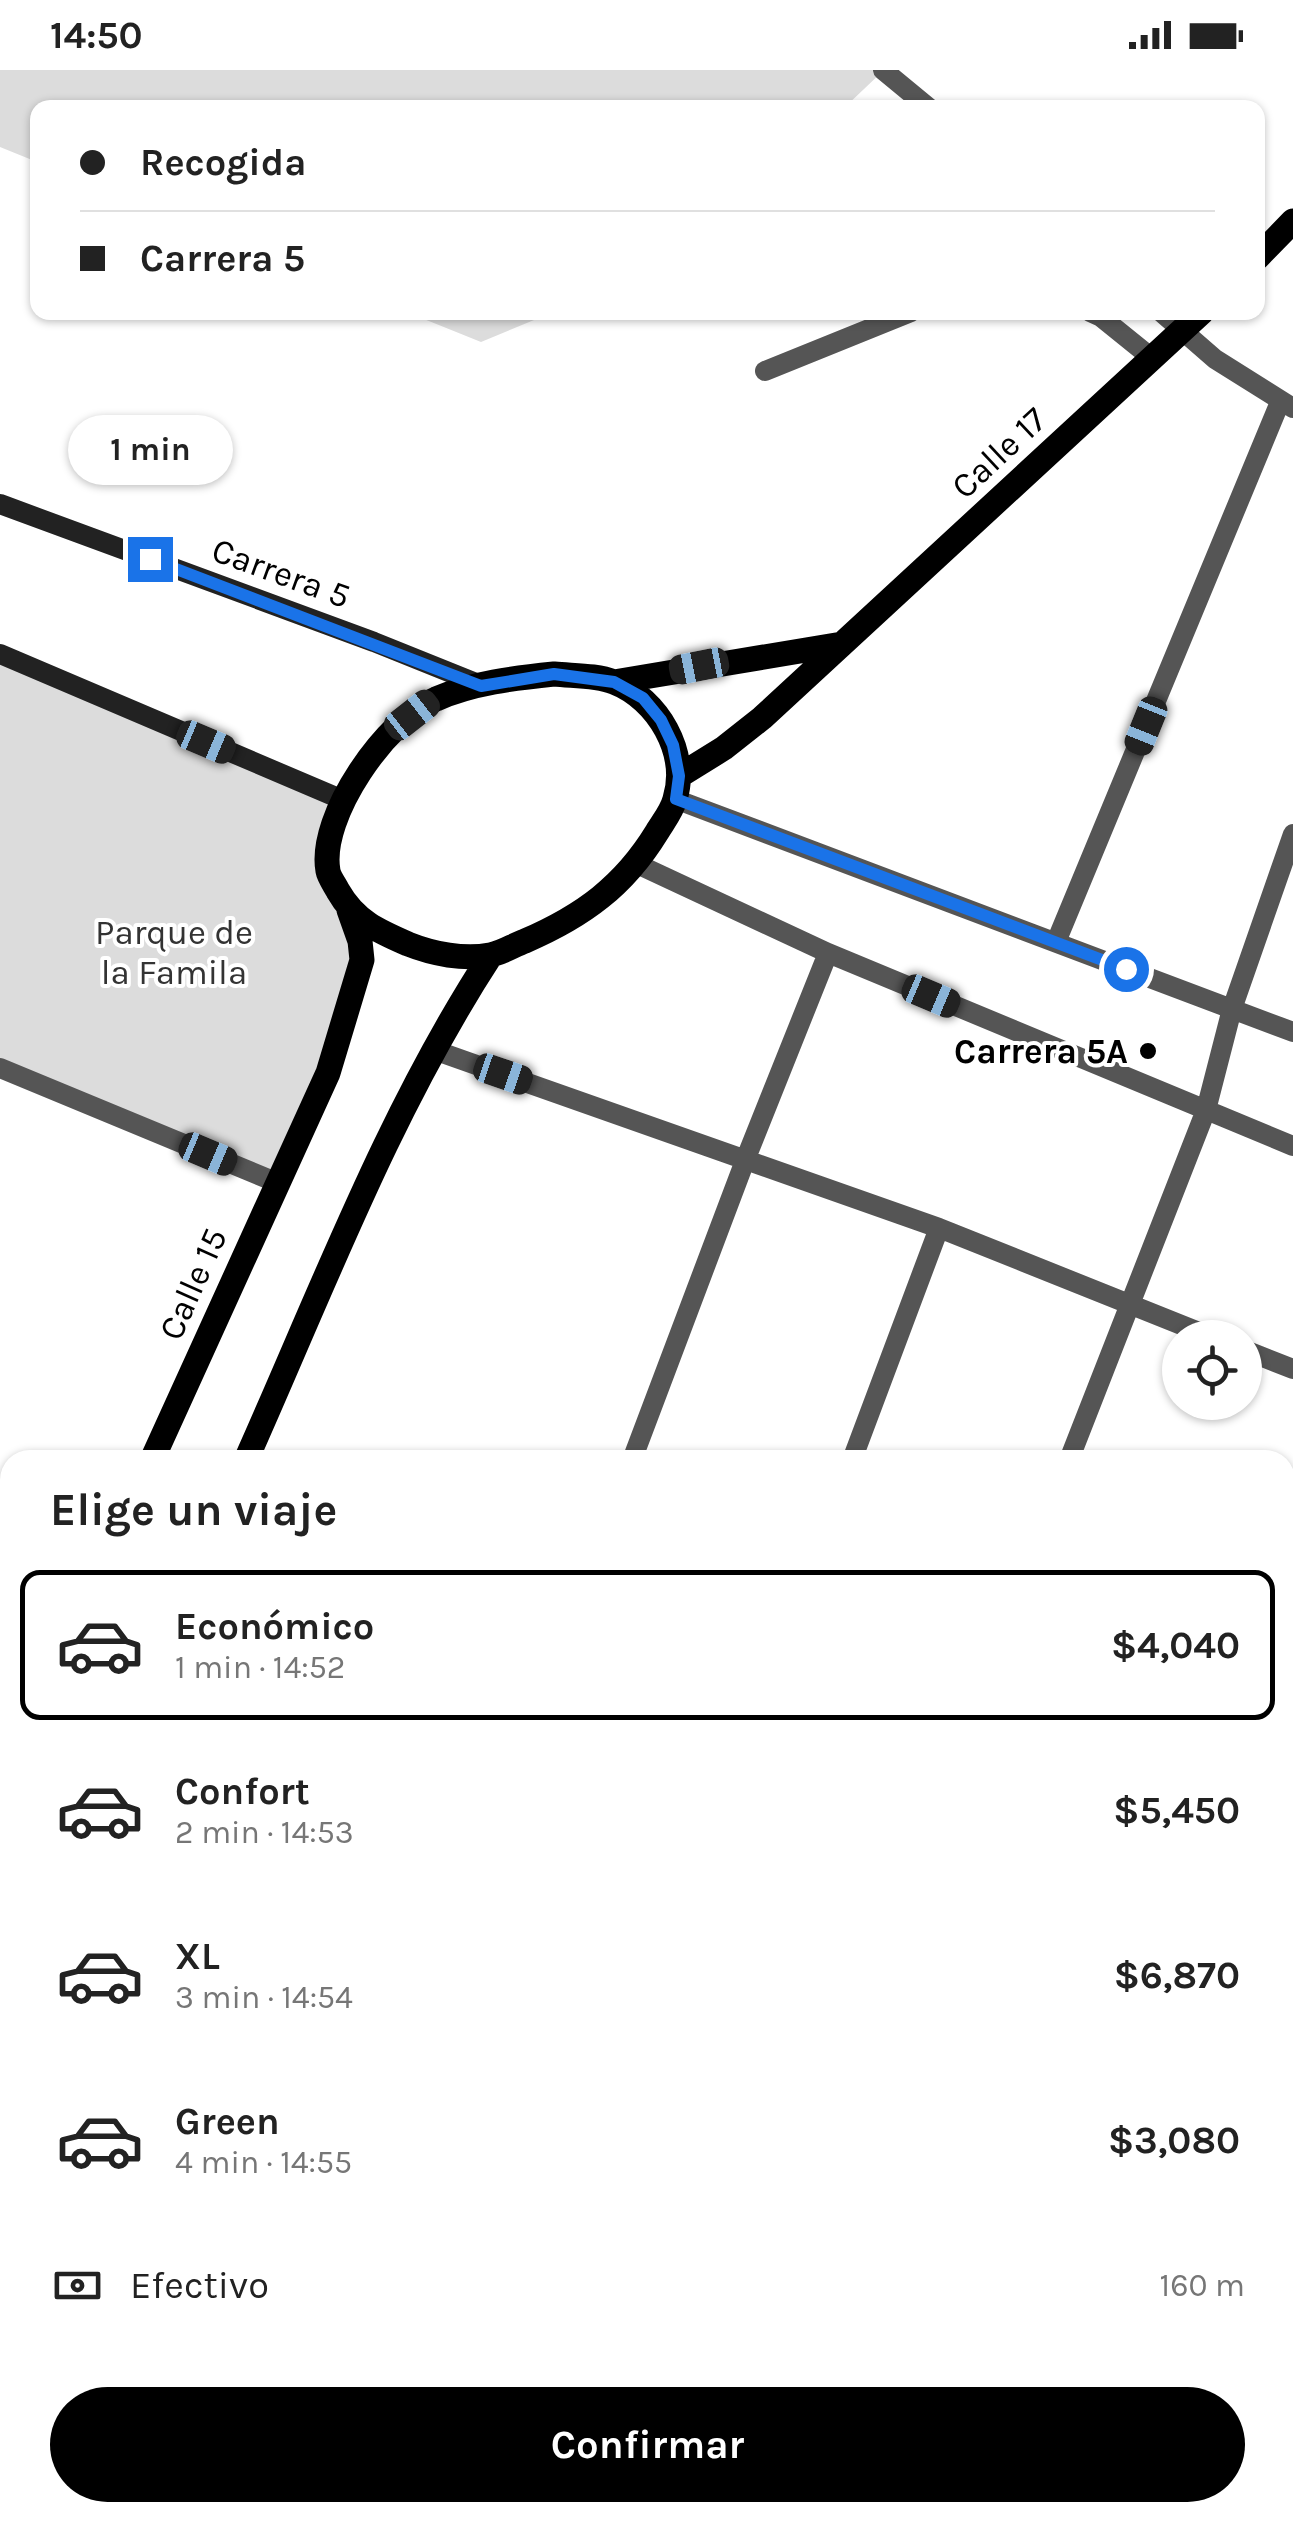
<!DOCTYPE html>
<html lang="es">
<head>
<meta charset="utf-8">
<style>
	body { margin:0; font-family:Karla,sans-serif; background:#f2f2f2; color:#222; height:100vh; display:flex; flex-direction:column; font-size:38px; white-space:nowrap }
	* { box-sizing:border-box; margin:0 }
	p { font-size:32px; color:#767676 }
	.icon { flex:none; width:55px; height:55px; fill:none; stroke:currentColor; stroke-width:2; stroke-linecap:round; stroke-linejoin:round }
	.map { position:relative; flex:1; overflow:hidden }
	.panel { position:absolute; left:0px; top:1380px; width:1295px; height:1072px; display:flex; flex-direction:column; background:#fff; border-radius:30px 30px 0 0; box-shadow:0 2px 8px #0004 }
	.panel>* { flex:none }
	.guide { position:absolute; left:30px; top:30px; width:1235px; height:220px; border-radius:20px; box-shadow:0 2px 8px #0004; display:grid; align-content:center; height:220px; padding:0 50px; background:#fff }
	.controls { position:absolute; left:1162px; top:1250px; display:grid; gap:20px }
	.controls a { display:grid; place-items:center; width:100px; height:100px; border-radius:50%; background:#fff; box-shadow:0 2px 8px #0004; font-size:50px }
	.end { position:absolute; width:45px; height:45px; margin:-22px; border:12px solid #1a73e8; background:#fff; box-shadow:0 0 0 5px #fff }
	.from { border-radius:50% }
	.bubble { position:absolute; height:70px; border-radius:35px; background:#fff; box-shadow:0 2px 8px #0004; font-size:32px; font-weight:700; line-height:70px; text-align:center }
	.car { position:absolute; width:30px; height:60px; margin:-30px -15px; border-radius:12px; box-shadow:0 0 8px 2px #0007; background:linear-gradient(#222 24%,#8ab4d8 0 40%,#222 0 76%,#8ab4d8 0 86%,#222 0) }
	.guide b { display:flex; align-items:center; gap:35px; height:95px; font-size:38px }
	.guide b+b { border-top:2px solid #e0e0e0 }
	.guide i { width:25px; height:25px; background:#222 }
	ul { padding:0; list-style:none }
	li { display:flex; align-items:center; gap:30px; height:150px; margin:0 20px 15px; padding:0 30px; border:5px solid transparent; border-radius:20px }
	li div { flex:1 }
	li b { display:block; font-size:38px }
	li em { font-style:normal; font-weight:700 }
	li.current { border-color:#000 }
	li>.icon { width:90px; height:90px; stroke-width:1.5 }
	h2 { padding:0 50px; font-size:45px; line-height:120px }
	.pay { display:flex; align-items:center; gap:25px; height:110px; padding:0 50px; font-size:38px }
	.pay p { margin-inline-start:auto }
	.cta { display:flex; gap:20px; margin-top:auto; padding:20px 50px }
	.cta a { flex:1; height:115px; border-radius:60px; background:#000; color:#fff; font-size:40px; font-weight:700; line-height:115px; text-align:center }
	.status { display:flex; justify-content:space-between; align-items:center; height:70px; padding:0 50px; background:#fff; direction:ltr }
	.status svg { height:28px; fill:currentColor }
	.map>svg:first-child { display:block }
</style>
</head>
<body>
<div class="status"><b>14:50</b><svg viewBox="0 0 49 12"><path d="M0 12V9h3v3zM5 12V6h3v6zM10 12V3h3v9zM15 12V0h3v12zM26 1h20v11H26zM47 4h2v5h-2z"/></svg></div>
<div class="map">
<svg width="1293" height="2451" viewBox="0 0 1293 2451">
	<rect width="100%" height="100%" fill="#fff"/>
	<path fill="#dcdcdc" d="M 0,0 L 884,0 L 844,38 L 38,38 L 37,92 L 0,77 Z
		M 409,243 L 551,243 L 481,272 Z
		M 0,584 L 343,730 L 328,801 L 360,871 L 278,1113 L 0,998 Z"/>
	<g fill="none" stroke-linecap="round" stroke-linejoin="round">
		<path stroke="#555" stroke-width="20" d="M 1090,242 L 1101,247 L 1153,289
			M 765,301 L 911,242"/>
		<path stroke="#555" stroke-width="20" d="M 883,0 L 929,38
			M 1161,242 L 1215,289 L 1293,338
			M 675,729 L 1293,962
			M 637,794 L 828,883 L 1293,1076
			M 1056,872 L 1280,332
			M 434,980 L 939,1158 L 1214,1268
			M 0,998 L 278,1113
			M 1245,1280 L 1293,1299
			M 632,1390 L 746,1088 L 828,883
			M 852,1390 L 939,1158
			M 1069,1390 L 1206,1040 L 1232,939 L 1293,764
			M 1285,1448 L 1293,1424
			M 0,1578 L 10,1582
			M 1285,1892 L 1293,1895
			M 1285,2136 L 1293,2139
			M 242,2442 L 266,2451
			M 182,2451 L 185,2442
			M 493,2451 L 496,2442
			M 804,2451 L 808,2442
			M 1121,2451 L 1125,2442"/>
		<path stroke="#222" stroke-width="20" d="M 0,434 L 374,572 L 481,615
			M 0,584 L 343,730"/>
		<path stroke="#000" stroke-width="25" d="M 1258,187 L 1293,151
			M 554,604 C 574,606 596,605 614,612 C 658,629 689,683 675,729 C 672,741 663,752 657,762 C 624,816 583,846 525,871 C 514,875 502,883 490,885 C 464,890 433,884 408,874 C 378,861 355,851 338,821 C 335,815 329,807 328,801 C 318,746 387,649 436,629 C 472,613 515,608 554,604 Z
			M 614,612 L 842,574
			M 679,706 L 724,678 L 762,648 L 1202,242
			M 152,1390 L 328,1003 L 362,890 L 360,871 L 349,840
			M 246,1390 C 322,1220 389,1041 491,885
			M 0,1739 L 10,1714
			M 0,1932 L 10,1907"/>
	</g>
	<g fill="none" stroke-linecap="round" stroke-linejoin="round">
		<path stroke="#1a73e8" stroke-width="12" d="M 150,489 L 481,616 L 554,604 L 614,612 L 643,628 L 661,650 L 673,675 L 679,706 L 676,729 L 1126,899"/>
	</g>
	<circle fill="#000" stroke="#fff" stroke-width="4" cx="1148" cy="981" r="10"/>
	<g text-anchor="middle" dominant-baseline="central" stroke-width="8" stroke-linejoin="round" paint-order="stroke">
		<g font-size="35" fill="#000" stroke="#fff">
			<text transform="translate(999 383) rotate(-43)">Calle 17</text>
			<text transform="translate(281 503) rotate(20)">Carrera 5</text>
			<text transform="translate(193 1214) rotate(-66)">Calle 15</text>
		</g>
		<g font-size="35" fill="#333" stroke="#fff">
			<text x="174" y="862">Parque de<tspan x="174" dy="40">la Famila</tspan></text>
		</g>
		<g font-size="35" font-weight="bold" fill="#000" stroke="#fff" text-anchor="end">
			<text x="1128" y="981">Carrera 5A</text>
		</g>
	</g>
</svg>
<div class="controls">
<a><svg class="icon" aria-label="locate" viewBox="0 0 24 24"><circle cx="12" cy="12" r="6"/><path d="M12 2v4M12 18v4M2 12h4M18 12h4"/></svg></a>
</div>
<i class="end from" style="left:1126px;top:899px"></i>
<i class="end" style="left:150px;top:489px"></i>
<div class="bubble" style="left:68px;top:345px;width:165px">1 min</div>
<i class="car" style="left:699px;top:596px;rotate:259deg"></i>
<i class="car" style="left:412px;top:645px;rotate:52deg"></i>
<i class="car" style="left:1146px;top:656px;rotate:202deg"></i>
<i class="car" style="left:206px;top:672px;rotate:113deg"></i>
<i class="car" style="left:931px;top:926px;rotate:113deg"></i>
<i class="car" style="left:503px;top:1004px;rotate:109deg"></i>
<i class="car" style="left:208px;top:1084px;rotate:113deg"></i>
<div class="guide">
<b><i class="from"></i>Recogida</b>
<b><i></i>Carrera 5</b>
</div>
<section class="panel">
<h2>Elige un viaje</h2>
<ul>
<li class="current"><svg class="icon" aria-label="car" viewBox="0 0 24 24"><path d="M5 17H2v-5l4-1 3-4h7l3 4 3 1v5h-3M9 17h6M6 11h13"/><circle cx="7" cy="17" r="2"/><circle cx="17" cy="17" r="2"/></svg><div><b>Económico</b><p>1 min · 14:52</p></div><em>$4,040</em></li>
<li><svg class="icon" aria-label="car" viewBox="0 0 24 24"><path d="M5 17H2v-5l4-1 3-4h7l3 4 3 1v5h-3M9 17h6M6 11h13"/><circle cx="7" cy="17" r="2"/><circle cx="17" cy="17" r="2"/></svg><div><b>Confort</b><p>2 min · 14:53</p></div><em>$5,450</em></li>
<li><svg class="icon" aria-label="car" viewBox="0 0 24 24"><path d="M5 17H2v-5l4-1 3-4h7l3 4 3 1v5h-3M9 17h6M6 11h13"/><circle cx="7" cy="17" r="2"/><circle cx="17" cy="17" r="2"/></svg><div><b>XL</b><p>3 min · 14:54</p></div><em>$6,870</em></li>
<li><svg class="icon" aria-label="car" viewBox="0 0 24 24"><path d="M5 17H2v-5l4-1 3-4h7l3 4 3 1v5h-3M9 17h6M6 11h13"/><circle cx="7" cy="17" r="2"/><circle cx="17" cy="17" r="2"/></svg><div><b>Green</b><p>4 min · 14:55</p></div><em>$3,080</em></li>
</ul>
<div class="pay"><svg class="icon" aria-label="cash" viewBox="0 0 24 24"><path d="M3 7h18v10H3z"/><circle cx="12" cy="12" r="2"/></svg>Efectivo<p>160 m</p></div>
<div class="cta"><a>Confirmar</a></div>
</section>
</div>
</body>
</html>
